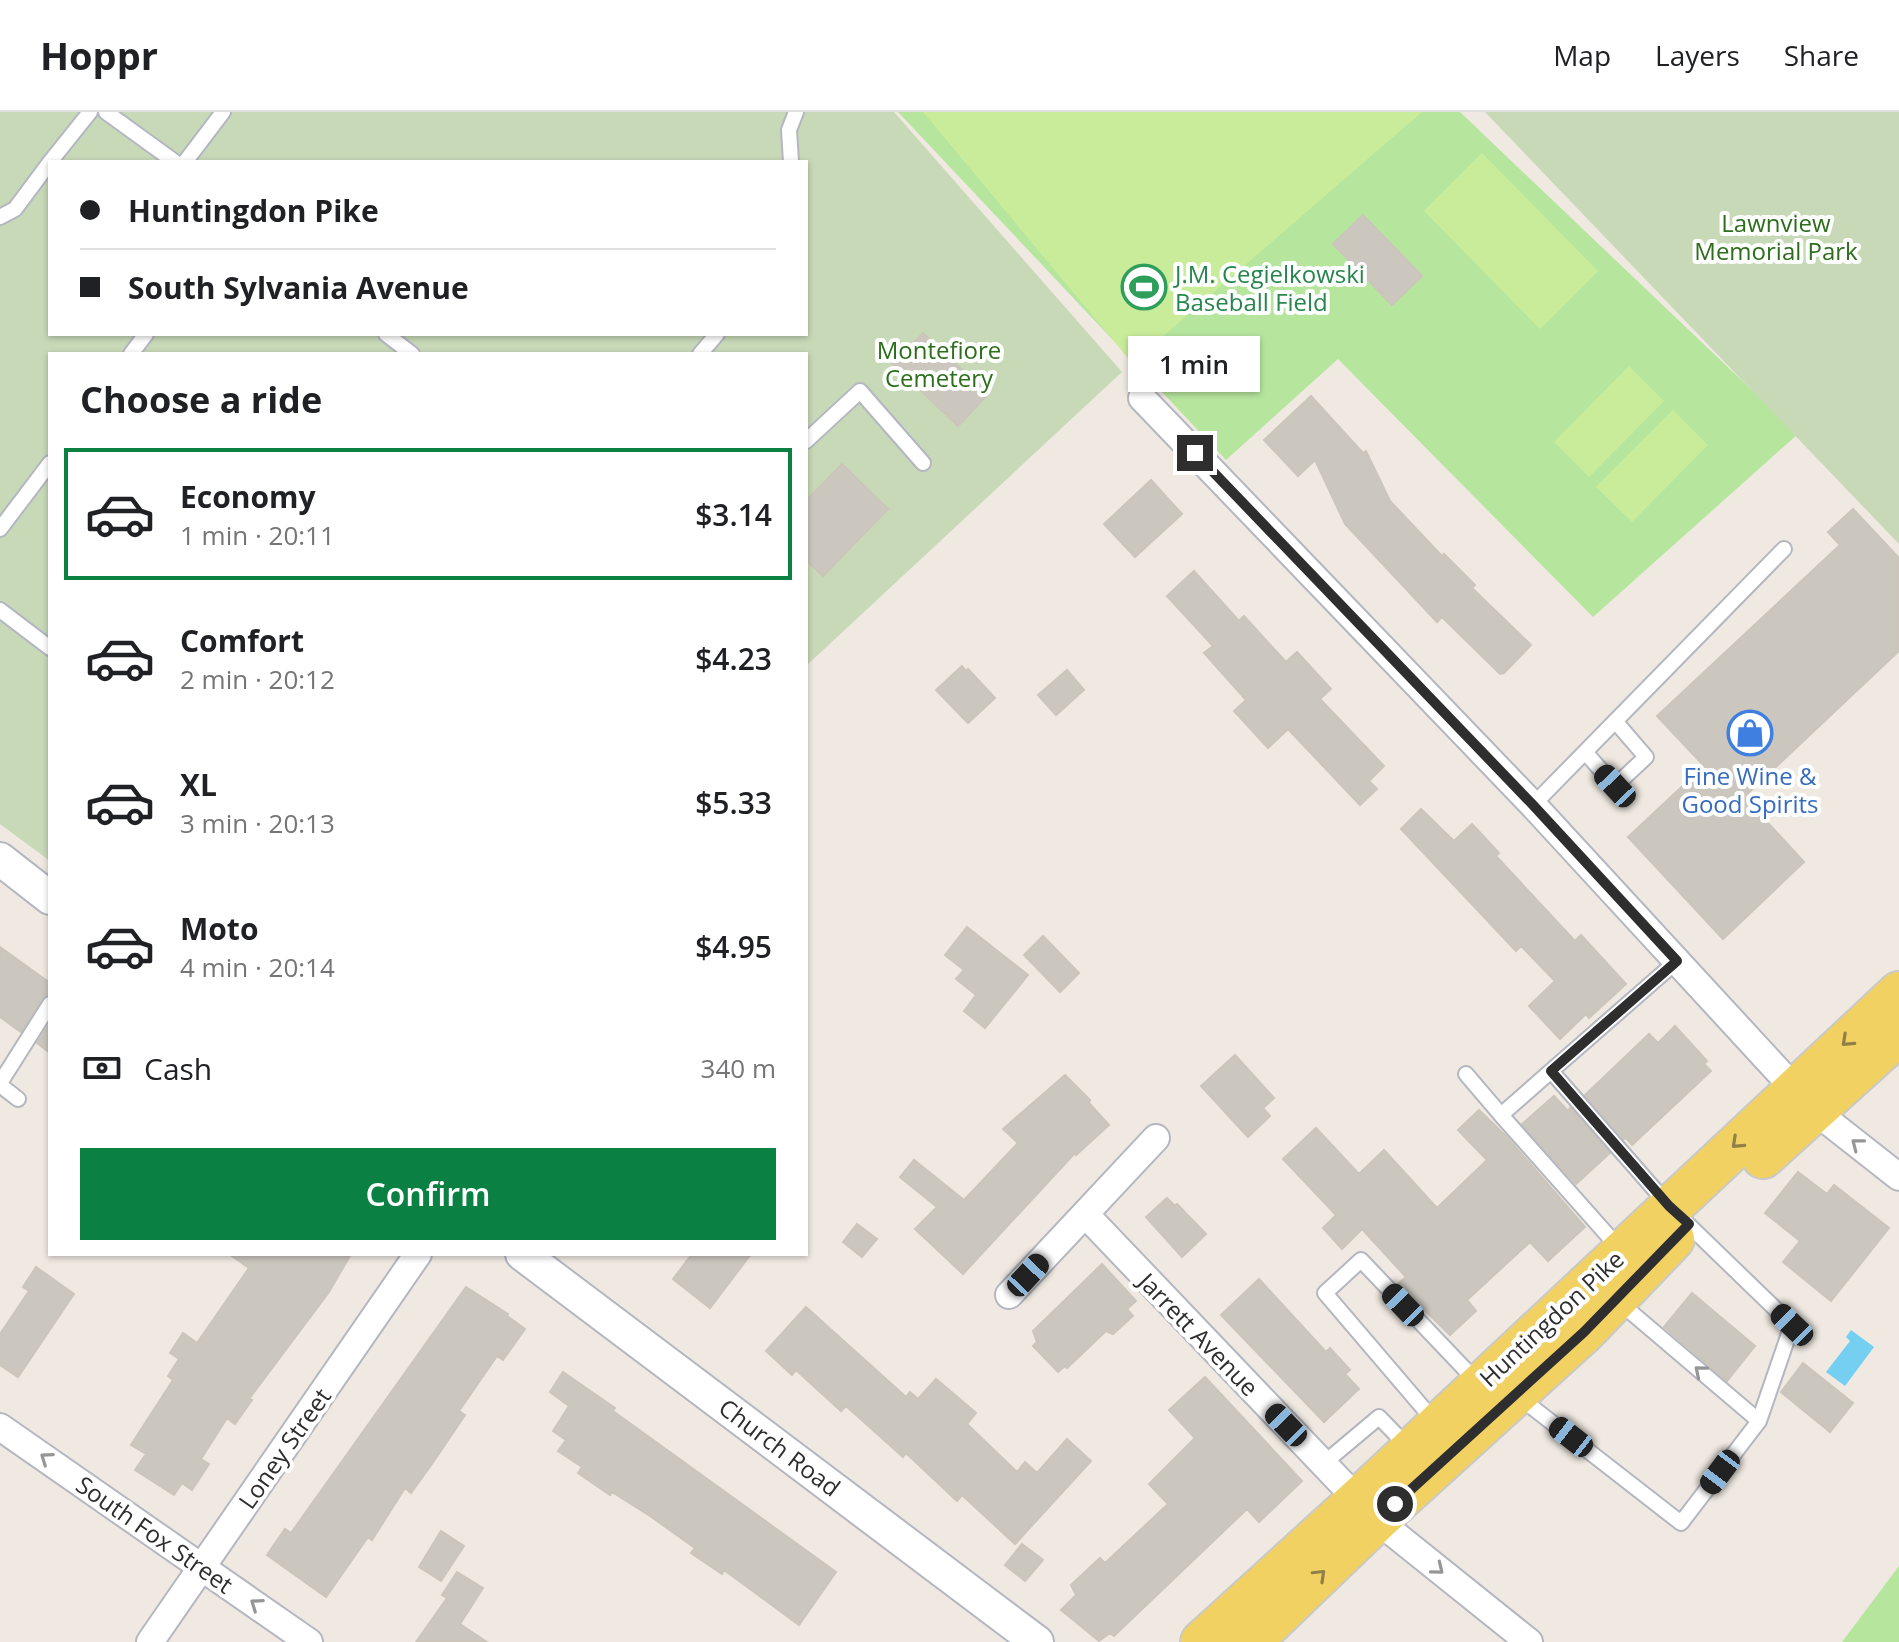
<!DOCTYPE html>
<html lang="en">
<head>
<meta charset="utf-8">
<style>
	body { margin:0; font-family:"Open Sans",sans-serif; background:#f2f2f2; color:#202124; height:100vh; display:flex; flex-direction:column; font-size:30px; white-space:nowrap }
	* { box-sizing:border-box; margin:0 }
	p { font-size:26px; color:#757577 }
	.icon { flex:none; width:44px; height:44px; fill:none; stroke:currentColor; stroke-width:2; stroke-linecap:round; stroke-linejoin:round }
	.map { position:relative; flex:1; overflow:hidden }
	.side { position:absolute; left:48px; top:240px; width:760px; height:904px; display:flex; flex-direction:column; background:#fff; border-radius:0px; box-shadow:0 2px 6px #0004 }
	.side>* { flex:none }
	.banner { position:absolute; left:48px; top:48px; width:760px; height:176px; border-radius:0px; box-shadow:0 2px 6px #0004; display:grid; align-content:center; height:176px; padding:0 32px; background:#fff }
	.end { position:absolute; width:36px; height:36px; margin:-18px; border:10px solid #2e2e2e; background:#fff; box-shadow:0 0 0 4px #fff }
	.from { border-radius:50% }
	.bubble { position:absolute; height:56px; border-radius:0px; background:#fff; box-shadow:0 2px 6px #0004; font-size:26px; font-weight:600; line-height:56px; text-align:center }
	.car { position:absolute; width:24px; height:48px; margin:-24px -12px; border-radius:10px; box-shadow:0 0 6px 2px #0007; background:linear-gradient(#222 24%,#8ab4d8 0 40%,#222 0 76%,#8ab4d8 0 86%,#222 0) }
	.banner b { display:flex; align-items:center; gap:28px; height:76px; font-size:30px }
	.banner b+b { border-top:2px solid #e0e0e0 }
	.banner i { width:20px; height:20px; background:#202124 }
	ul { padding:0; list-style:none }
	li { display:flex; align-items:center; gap:24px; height:132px; margin:0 16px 12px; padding:0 16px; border:4px solid transparent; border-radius:0px }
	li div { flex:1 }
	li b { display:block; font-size:30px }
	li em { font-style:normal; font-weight:600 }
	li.on { border-color:#0b8043 }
	li>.icon { width:72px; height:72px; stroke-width:1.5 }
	h2 { padding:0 32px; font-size:36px; line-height:96px }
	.pay { display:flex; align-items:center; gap:20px; height:88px; padding:0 32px; font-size:30px }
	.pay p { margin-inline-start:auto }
	.cta { display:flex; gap:16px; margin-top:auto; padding:16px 32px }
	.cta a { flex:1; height:92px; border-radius:0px; background:#0b8043; color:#fff; font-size:32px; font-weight:600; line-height:92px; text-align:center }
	header { display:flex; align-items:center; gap:48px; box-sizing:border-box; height:112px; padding:0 40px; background:#fff; border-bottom:2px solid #e0e0e0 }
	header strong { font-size:38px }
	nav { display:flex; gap:44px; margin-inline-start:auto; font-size:28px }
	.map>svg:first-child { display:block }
</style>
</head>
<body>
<header>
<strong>Hoppr</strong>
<nav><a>Map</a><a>Layers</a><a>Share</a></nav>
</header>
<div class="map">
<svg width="1899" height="1530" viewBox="0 0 1899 1530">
	<rect width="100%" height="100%" fill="#efe9e1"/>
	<path fill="#b6e59e" d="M 898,0 L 1460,0 L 1798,322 L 1593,505 L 1338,247 L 1226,348 Z
		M 1899,1454 L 1899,1530 L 1842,1530 Z"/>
	<path fill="#c8d9b8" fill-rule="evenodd" d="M 0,0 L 894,0 L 1122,260 L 806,554 L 806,242 L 50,242 L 50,749 L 0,712 ZM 50,50 L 806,50 L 806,222 L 50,222 Z
		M 1485,0 L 1899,0 L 1899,432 Z"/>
	<path fill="#c9ec9a" d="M 923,0 L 1422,0 L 1132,251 Z
		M 1482,41 L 1598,159 L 1540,217 L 1424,99 Z
		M 1629,254 L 1664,289 L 1589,365 L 1554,330 Z
		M 1673,298 L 1708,333 L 1632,410 L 1596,375 Z"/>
	<path fill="#75cff0" d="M 1851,1218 L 1874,1235 L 1845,1274 L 1826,1260 L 1850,1229 L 1846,1225 Z"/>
	<path fill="#cbc7bf" stroke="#cbc5ba" stroke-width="2" d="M 1363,103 L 1422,164 L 1392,193 L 1333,132 Z
		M 923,221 L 988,282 L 958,314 L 893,252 Z
		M 1311,284 L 1363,341 L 1366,339 L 1390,389 L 1442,444 L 1444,442 L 1475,473 L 1472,476 L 1531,533 L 1504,561 L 1500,562 L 1442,505 L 1437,510 L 1345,412 L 1315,348 L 1298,364 L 1264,328 Z
		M 842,352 L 888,397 L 823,464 L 806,448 L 806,389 Z
		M 1151,368 L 1182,402 L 1135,445 L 1104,412 Z
		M 1853,397 L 1899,446 L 1899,539 L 1744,685 L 1804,750 L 1723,827 L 1628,725 L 1704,654 L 1657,604 L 1840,433 L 1828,420 Z
		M 1194,459 L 1239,509 L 1244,504 L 1286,550 L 1297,540 L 1331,577 L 1320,587 L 1384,654 L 1369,669 L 1377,677 L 1360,693 L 1288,617 L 1268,636 L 1234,599 L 1246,588 L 1204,541 L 1213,534 L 1167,484 Z
		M 962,554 L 966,559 L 968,557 L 995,586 L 968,611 L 936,578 Z
		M 1067,558 L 1084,578 L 1056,603 L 1038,583 Z
		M 1421,697 L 1454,729 L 1472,712 L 1499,741 L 1496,744 L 1575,829 L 1581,823 L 1626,872 L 1589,906 L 1586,902 L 1560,927 L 1529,894 L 1555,869 L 1521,834 L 1516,839 L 1401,717 Z
		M 967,815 L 1028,863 L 985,916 L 964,899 L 976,883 L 956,867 L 964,858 L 945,843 Z
		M 1043,824 L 1079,861 L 1060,880 L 1024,843 Z
		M 0,835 L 50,871 L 50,882 L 42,887 L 21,920 L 0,905 Z
		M 50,911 L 50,941 L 37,931 Z
		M 1675,914 L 1707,949 L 1704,952 L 1711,959 L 1632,1033 L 1626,1026 L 1624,1027 L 1585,983 L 1649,922 L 1658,931 Z
		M 1235,943 L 1274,986 L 1263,996 L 1270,1004 L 1248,1025 L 1201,974 Z
		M 1065,963 L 1090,988 L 1089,991 L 1109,1013 L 1076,1043 L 1075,1041 L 963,1162 L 915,1117 L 937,1095 L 900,1065 L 914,1048 L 964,1088 L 1018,1031 L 1003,1017 Z
		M 1554,984 L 1568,999 L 1570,996 L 1610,1041 L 1576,1072 L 1522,1012 Z
		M 1479,998 L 1507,1025 L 1585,1115 L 1548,1149 L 1530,1130 L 1467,1188 L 1476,1199 L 1450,1223 L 1398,1172 L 1406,1165 L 1362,1117 L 1342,1137 L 1323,1116 L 1336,1103 L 1283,1047 L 1316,1016 L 1359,1062 L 1384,1038 L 1437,1096 L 1487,1048 L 1458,1018 Z
		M 1798,1060 L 1827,1082 L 1834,1073 L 1889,1116 L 1831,1189 L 1783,1150 L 1800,1129 L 1765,1101 Z
		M 1167,1086 L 1175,1094 L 1177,1092 L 1206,1122 L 1182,1145 L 1146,1105 Z
		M 857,1112 L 877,1127 L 862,1145 L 843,1130 Z
		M 229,1142 L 351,1142 L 329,1180 L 249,1287 L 252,1288 L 235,1312 L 227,1306 L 201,1347 L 209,1352 L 192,1378 L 182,1371 L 174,1383 L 135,1358 L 146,1342 L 131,1333 L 173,1268 L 168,1264 L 179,1247 L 170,1241 L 183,1221 L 197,1231 L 249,1156 Z
		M 692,1142 L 751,1142 L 710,1196 L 673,1167 Z
		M 1102,1152 L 1136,1189 L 1127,1197 L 1133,1204 L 1113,1222 L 1106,1219 L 1067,1256 L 1065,1254 L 1058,1260 L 1033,1234 L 1037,1230 L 1033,1219 Z
		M 36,1155 L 74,1182 L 18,1265 L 0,1253 L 0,1222 L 29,1179 L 23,1175 Z
		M 1259,1167 L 1326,1240 L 1330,1236 L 1350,1258 L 1345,1262 L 1359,1277 L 1324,1310 L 1221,1203 Z
		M 466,1175 L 508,1202 L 507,1204 L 525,1217 L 503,1248 L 497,1244 L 459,1299 L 465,1303 L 434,1349 L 411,1381 L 405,1376 L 372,1428 L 368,1425 L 326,1485 L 267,1443 L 285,1417 L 291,1421 Z
		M 1692,1181 L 1755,1234 L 1727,1269 L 1664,1215 Z
		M 806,1195 L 906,1285 L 910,1280 L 918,1287 L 936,1267 L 976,1301 L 967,1312 L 1017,1360 L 1025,1350 L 1037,1361 L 1067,1327 L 1091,1349 L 1015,1432 L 962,1383 L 957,1389 L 906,1341 L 903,1345 L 846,1294 L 841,1299 L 796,1258 L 792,1263 L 766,1239 Z
		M 1803,1251 L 1853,1291 L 1830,1320 L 1781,1280 Z
		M 563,1260 L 615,1296 L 613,1299 L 836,1460 L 799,1513 L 724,1458 L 722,1462 L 691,1441 L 695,1436 L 650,1404 L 612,1380 L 610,1383 L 578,1361 L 582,1355 L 558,1339 L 566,1328 L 553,1319 L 569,1294 L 550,1280 Z
		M 1205,1265 L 1302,1369 L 1259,1410 L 1247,1397 L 1114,1524 L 1110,1521 L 1099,1529 L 1061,1498 L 1076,1483 L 1071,1473 L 1100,1446 L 1105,1451 L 1168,1392 L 1149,1372 L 1195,1326 L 1169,1298 Z
		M 441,1419 L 464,1434 L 441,1469 L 419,1455 Z
		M 1022,1432 L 1043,1448 L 1025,1469 L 1005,1453 Z
		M 457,1460 L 483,1476 L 460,1512 L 487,1530 L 416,1530 L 447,1486 L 442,1483 Z"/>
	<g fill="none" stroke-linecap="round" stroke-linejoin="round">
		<g stroke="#b4b7c1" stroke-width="18">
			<path id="service" d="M 106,0 L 175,50
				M 50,50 L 90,0
				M 185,50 L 223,0
				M 791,50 L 789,18 L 796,0
				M 0,105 L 15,97 L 50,50
				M 386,222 L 412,242
				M 131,242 L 146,222
				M 700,242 L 717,222
				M 806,329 L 860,279 L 923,351
				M 0,417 L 50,351
				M 0,498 L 50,536
				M 1585,640 L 1615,674 L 1646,645 L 1615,609
				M 1533,693 L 1784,437
				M 1551,959 L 1501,1003 L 1619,1136
				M 1466,962 L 1501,1003
				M 0,971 L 50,892
				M 0,973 L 18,987
				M 1619,1190 L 1759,1309
				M 1519,1285 L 1681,1411 L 1759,1309 L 1792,1213 L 1669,1094 L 1551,959 L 1677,849
				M 1436,1311 L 1325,1181 L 1361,1148 L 1479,1272
				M 1323,1352 L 1379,1305 L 1409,1336"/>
		</g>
		<g stroke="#b4b7c1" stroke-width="30">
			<path id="minor" d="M 1142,286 L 1533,693 L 1815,999 L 1899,1065
				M 1085,1102 L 1377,1408 L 1529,1530
				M 1009,1183 L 1156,1026
				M 0,1315 L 309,1530
				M 150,1530 L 418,1142"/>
		</g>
		<g stroke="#b4b7c1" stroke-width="36">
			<path id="tertiary" d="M 0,747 L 50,786
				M 522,1142 L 1037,1530"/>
		</g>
		<g stroke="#c9c9c9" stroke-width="46">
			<path id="primary" d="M 1763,1045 L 1899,922
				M 1202,1530 L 1358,1388 L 1899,881
				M 1250,1530 L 1377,1408 L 1584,1220 L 1673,1127"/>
		</g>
		<use href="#service" stroke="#fff" stroke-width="14"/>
		<use href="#minor" stroke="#fff" stroke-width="26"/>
		<use href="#tertiary" stroke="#fff" stroke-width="32"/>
		<use href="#primary" stroke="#f2d163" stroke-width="42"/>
	</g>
	<defs><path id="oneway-chevron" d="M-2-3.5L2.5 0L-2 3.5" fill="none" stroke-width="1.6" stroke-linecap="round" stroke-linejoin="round" transform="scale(2)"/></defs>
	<g stroke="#908048">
		<use href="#oneway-chevron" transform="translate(1847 929) rotate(137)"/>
		<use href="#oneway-chevron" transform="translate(1737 1031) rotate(137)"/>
		<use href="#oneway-chevron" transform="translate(1320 1463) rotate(-44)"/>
	</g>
	<g stroke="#969696">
		<use href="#oneway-chevron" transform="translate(1857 1032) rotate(-142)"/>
		<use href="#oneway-chevron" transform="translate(1700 1259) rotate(-140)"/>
		<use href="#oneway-chevron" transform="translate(46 1346) rotate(-145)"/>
		<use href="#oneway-chevron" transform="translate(1438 1457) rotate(39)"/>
		<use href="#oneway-chevron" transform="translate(256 1492) rotate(-145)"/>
	</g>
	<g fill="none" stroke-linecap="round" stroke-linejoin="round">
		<path stroke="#2e2e2e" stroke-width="10" d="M 1195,341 L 1533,693 L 1677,849 L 1551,959 L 1669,1094 L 1689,1112 L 1584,1220 L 1395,1392"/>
	</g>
	<defs>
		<g id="stadium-ring" transform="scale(2.3)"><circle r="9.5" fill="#fff" stroke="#2e9e5b" stroke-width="1.5"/><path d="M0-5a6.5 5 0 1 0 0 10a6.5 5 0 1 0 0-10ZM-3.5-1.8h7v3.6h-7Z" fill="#2e9e5b"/></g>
		<g id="shop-ring" transform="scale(2.3)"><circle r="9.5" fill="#fff" stroke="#3f7fe0" stroke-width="1.5"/><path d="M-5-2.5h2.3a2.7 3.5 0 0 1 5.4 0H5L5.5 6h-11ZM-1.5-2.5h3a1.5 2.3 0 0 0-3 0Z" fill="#3f7fe0"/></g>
	</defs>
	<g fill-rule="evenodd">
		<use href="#stadium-ring" x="1144" y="175"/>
		<use href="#shop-ring" x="1750" y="621"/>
	</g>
	<g text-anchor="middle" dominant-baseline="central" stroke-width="8" stroke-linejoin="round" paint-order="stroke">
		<g font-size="24" fill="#2c6e1b" stroke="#fff">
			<text x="1776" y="110">Lawnview<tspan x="1776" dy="28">Memorial Park</tspan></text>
			<text x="939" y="237">Montefiore<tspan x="939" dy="28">Cemetery</tspan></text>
		</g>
		<g font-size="24" fill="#27864d" stroke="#fff" text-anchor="start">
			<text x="1175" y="161">J.M. Cegielkowski<tspan x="1175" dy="28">Baseball Field</tspan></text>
		</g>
		<g font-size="24" fill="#366cbe" stroke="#fff">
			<text x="1750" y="663">Fine Wine &amp;<tspan x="1750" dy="28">Good Spirits</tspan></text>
		</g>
		<g font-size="24" fill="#2e2e2e" stroke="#fff">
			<text transform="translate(1551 1206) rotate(-43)">Huntingdon Pike</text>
			<text transform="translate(1199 1222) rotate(46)">Jarrett Avenue</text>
			<text transform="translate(780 1335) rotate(37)">Church Road</text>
			<text transform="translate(284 1336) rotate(-55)">Loney Street</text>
			<text transform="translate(155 1422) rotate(35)">South Fox Street</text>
		</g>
	</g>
</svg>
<i class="end from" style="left:1395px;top:1392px"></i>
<i class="end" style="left:1195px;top:341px"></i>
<div class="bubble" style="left:1128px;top:224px;width:132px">1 min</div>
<i class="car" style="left:1615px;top:674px;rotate:317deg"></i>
<i class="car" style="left:1028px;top:1163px;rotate:43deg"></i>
<i class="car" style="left:1403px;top:1193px;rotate:316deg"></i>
<i class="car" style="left:1792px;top:1213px;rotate:314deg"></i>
<i class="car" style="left:1286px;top:1313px;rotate:316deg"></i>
<i class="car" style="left:1571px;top:1325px;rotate:308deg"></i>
<i class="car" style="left:1720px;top:1360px;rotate:217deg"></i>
<div class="banner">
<b><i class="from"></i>Huntingdon Pike</b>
<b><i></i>South Sylvania Avenue</b>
</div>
<section class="side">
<h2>Choose a ride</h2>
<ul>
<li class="on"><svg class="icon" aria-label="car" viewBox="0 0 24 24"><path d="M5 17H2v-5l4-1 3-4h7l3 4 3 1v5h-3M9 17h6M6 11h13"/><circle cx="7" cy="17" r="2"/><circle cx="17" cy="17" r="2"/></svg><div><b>Economy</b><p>1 min · 20:11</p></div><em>$3.14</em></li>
<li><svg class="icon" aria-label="car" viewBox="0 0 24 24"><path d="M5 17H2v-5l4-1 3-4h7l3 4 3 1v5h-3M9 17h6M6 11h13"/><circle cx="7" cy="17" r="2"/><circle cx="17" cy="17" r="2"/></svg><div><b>Comfort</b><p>2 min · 20:12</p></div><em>$4.23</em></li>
<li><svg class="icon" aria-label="car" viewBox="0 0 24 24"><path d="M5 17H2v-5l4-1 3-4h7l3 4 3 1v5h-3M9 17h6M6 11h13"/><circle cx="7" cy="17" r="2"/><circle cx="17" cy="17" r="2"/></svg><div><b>XL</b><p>3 min · 20:13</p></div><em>$5.33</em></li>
<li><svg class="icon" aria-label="car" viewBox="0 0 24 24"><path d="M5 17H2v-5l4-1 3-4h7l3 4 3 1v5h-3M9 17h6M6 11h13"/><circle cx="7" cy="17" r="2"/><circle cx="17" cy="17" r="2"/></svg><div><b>Moto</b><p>4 min · 20:14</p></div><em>$4.95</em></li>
</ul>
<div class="pay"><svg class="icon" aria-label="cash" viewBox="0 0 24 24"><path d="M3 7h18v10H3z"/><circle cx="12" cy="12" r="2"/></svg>Cash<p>340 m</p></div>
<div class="cta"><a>Confirm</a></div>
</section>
</div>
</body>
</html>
